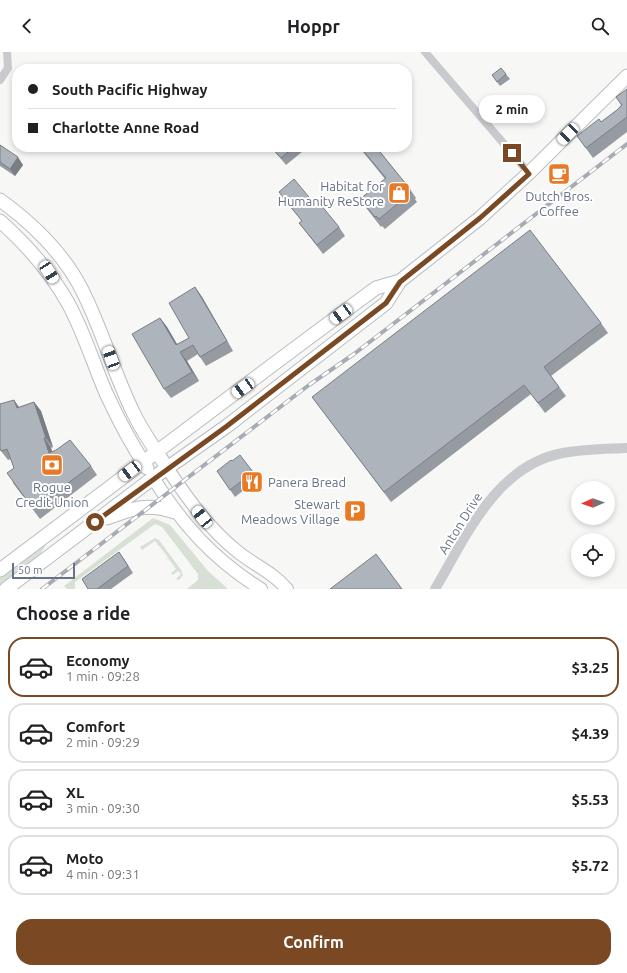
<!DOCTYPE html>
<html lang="en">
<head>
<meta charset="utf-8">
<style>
	body { margin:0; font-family:Ubuntu,sans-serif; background:#f2f2f2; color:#202124; height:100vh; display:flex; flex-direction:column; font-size:15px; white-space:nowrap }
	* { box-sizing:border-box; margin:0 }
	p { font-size:13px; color:#757577 }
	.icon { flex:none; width:22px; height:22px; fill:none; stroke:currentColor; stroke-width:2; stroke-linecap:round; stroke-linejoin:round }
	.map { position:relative; height:537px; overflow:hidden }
	.sheet { display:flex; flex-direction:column; background:#fff; flex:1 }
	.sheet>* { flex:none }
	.top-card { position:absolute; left:12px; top:12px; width:400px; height:88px; border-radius:16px; box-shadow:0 2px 6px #0003; display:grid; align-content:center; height:88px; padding:0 16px; background:#fff }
	.needle { width:26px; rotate:268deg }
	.fabs { position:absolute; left:571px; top:429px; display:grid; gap:8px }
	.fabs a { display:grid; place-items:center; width:44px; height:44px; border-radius:50%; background:#fff; box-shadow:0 2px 6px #0003; font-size:20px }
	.scale { position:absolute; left:12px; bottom:10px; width:63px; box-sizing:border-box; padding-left:4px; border:2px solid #667287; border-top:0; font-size:11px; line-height:14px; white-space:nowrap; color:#667287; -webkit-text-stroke:3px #fff; paint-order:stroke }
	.end { position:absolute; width:18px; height:18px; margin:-9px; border:5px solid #7a4924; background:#fff; box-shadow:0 0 0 2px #fff }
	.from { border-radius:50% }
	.bubble { position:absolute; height:28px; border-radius:14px; background:#fff; box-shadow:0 2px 6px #0003; font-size:13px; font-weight:700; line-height:28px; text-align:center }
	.car { position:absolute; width:12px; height:24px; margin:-12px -6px; border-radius:5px; box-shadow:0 0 3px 1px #0007; background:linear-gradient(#fff 24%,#345 0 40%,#fff 0 76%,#345 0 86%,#fff 0) }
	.top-card b { display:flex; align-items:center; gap:14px; height:38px; font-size:15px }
	.top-card b+b { border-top:1px solid #e0e0e0 }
	.top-card i { width:10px; height:10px; background:#202124 }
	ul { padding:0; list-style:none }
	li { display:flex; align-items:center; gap:12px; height:60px; margin:0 8px 6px; padding:0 8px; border:2px solid #e0e0e0; border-radius:16px }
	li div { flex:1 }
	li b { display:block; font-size:15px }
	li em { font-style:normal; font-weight:700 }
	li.active { border-color:#7a4924 }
	li>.icon { width:36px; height:36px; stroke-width:1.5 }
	h2 { padding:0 16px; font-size:18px; line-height:48px }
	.button { display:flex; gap:8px; margin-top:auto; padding:8px 16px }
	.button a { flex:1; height:46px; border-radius:16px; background:#7a4924; color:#fff; font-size:16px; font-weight:700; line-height:46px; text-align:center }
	header { display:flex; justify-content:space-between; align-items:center; height:52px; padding:0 16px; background:#fff; font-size:18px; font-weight:700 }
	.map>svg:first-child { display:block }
</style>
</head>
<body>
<header><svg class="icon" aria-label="back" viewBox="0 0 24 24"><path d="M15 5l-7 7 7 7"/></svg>Hoppr<svg class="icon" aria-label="search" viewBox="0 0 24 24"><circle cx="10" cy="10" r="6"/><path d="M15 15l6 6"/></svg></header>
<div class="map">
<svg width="627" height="537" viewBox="0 0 627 537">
	<rect width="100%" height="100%" fill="#f7f8f5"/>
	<path fill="#d8e0d6" d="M 153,466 L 170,473 L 208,519 L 228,537 L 187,537 L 198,528 L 198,522 L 162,475 L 155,472 L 75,530 L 75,537 L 67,537 L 64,534 Z
		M 155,486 L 159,488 L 181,518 L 183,523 L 179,528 L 176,527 L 181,522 L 178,519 L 173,523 L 171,521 L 176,517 L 168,506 L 163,510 L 168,505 L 155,489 L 142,498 L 140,495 Z
		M 43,492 L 45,494 L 39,505 L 0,535 L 0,525 Z"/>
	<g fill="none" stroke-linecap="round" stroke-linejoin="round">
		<g stroke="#babdc3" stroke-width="14">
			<path id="secondary" d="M 167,416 C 188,447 209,477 238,500 C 254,513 274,521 287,537
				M 153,426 C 183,473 213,507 261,537"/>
		</g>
		<g stroke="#babdc2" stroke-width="15">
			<path id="primary" d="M 0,148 C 33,172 65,203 83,240 C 103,280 114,322 134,362 C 143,381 156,398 167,416
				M 0,169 C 27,193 50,219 68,251 C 84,280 93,311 106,341 C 118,367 131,392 147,416
				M 107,466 C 134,456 146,451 175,460
				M 0,518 C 125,424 250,329 376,236 L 400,229
				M 6,537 L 153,426 L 227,374 L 386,251 L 400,229 L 480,166 L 529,121 L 627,24"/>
		</g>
		<path stroke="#c8cace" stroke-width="8" d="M 425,0 L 529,121
			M 0,28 L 8,16 L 7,0"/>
		<path stroke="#c8cace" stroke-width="10" d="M 435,537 C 466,485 496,413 563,401 C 584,397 606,397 627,396"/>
		<use href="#secondary" stroke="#fff" stroke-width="12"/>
		<use href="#primary" stroke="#fff" stroke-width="13"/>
		<g stroke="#a7abb3" stroke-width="4">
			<path id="rail" d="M 42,537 L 309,333 L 354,302 L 627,92"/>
		</g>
		<use href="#rail" stroke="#fff" stroke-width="2.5" stroke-dasharray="8" stroke-linecap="butt"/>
	</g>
	<path fill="#969ba2" d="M 506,22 L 510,27 L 500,34 L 492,23 Z
		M 627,37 L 627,80 L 593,106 L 577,84 L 601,70 L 617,58 L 621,53 L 616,45 Z
		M 0,93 L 23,113 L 15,124 L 0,114 Z
		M 271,95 L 308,95 L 286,113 Z
		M 359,95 L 376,95 L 410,137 L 416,146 L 415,147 L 417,150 L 385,177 L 382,174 L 381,175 L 367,157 L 360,147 L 385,127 Z
		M 279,140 L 318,156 L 339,175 L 345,184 L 323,202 L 306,180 L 299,171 L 302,169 L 285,149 Z
		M 195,235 L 202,245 L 233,299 L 206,314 L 198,302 L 187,309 L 199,329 L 171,346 L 164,337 L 160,266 L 167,275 L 177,292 L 189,286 Z
		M 601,271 L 608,281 L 551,324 L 566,344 L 545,361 L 531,342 L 391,450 L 312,345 Z
		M 14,348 L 19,355 L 34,350 L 41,359 L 53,395 L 51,396 L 52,400 L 91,414 L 97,423 L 40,467 L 13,431 L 14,416 L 11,407 L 8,408 L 1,399 Z
		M 232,409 L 253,420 L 258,427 L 235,445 L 217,419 Z
		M 119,500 L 133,521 L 111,537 L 88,537 Z"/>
	<path fill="#7a7e84" d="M 18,105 L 23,113 L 15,124 L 10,117 Z
		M 195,235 L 202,245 L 233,299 L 227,289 Z
		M 160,266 L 167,275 L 181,299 L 176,293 Z
		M 180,300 L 187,309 L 199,329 L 192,320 Z
		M 14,348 L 20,357 L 17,356 Z
		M 34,350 L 41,359 L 53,395 L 46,386 Z
		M 44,386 L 51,396 L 56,410 L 49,401 Z
		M 119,500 L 124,507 L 133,521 L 128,514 Z"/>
	<path fill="#aeb4bc" stroke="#7a7e84" d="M 501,16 L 506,22 L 497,30 L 492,23 Z
		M 627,37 L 627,65 L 586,96 L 577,84 L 599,67 L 601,70 L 617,58 L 622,53 L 616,45 Z
		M 0,93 L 18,105 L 10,117 L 0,110 Z
		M 271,95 L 294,95 L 281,106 Z
		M 360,95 L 376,95 L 410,137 L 408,138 L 411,141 L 379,167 L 376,164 L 375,165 L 360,147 L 386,126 Z
		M 294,127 L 318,156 L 321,153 L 339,175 L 317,193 L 299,171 L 302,169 L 279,140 Z
		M 530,178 L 601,271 L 544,315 L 559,335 L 538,351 L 524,333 L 384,440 L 312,345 Z
		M 195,235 L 227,289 L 200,305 L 193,293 L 180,300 L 192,320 L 164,337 L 132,282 L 160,266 L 176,293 L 189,286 L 169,251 Z
		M 14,348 L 17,356 L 34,350 L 46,386 L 44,386 L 49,401 L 56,398 L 70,388 L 91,414 L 33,457 L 7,421 L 14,416 L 7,397 L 1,399 L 0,396 L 0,352 Z
		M 240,403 L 253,420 L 230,438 L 217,419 L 231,408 L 232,409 Z
		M 119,500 L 128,514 L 97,537 L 88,537 L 82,527 Z
		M 376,502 L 402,537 L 330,537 Z"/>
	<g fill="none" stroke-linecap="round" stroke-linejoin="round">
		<path stroke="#7a4924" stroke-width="5" d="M 95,470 L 227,374 L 386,251 L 400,230 L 480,166 L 529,122 L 512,101"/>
	</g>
	<defs>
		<g id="cafe-square" transform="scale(1.15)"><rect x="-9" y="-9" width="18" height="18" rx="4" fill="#e97924" stroke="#fff"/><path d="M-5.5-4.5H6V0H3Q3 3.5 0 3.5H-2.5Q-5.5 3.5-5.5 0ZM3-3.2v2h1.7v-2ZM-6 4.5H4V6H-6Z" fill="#fff"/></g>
		<g id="shop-square" transform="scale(1.15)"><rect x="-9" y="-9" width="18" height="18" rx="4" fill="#e97924" stroke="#fff"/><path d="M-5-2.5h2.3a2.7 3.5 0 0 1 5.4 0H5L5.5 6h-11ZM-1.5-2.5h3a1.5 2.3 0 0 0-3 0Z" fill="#fff"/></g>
		<g id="bank-square" transform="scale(1.15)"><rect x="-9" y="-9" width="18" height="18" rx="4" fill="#e97924" stroke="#fff"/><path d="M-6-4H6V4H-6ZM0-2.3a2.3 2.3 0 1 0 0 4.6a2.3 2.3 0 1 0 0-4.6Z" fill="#fff"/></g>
		<g id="restaurant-square" transform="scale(1.15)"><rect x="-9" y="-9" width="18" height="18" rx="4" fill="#e97924" stroke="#fff"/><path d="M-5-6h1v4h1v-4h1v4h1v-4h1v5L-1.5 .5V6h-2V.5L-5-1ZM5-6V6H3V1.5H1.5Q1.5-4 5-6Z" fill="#fff"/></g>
		<g id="parking-square" transform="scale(1.15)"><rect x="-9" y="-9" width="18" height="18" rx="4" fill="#e97924" stroke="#fff"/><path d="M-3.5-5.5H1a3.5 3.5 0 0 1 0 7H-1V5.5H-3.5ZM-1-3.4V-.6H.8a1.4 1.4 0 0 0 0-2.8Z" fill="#fff"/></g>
	</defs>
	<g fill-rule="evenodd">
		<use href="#cafe-square" x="559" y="122"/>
		<use href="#shop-square" x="399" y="141"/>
		<use href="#bank-square" x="52" y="413"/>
		<use href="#restaurant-square" x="252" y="430"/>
		<use href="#parking-square" x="355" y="459"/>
	</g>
	<g text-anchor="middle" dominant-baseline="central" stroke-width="4" stroke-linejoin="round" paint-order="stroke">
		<g font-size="13" fill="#667287" stroke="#fff" text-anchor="end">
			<text x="384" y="134">Habitat for<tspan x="384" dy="15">Humanity ReStore</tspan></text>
			<text x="559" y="144" text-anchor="middle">Dutch Bros.<tspan x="559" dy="15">Coffee</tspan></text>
			<text x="268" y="430" text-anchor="start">Panera Bread</text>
			<text x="52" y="435" text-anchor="middle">Rogue<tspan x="52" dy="15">Credit Union</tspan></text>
			<text x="340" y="452">Stewart<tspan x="340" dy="15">Meadows Village</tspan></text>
		</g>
		<g font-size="13" fill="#667287" stroke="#fff">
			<text transform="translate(460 471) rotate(-58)">Anton Drive</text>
		</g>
	</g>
</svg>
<div class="fabs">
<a><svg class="needle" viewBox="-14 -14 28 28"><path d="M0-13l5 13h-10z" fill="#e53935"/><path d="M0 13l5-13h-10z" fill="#757577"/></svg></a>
<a><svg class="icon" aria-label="locate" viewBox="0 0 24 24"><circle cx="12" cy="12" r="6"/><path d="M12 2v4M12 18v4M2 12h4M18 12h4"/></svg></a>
</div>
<div class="scale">50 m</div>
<i class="end from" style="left:95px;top:470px"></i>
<i class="end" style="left:512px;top:101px"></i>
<div class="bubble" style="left:479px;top:43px;width:66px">2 min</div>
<i class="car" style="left:568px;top:82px;rotate:225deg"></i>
<i class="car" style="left:49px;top:220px;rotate:147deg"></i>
<i class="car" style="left:341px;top:262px;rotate:234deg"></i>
<i class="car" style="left:111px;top:306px;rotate:340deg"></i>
<i class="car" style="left:243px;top:336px;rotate:235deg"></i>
<i class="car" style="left:130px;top:419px;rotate:233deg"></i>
<i class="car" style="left:202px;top:465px;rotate:322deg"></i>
<div class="top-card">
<b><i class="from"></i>South Pacific Highway</b>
<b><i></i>Charlotte Anne Road</b>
</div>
</div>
<section class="sheet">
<h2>Choose a ride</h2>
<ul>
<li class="active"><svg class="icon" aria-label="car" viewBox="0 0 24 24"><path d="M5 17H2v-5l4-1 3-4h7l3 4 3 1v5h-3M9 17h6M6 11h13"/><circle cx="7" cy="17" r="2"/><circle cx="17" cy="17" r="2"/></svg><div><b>Economy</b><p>1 min · 09:28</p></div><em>$3.25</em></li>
<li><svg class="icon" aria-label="car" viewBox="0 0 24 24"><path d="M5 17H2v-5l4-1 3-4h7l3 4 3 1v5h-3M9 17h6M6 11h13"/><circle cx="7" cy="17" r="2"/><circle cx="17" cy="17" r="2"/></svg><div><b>Comfort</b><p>2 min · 09:29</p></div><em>$4.39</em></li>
<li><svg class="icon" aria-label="car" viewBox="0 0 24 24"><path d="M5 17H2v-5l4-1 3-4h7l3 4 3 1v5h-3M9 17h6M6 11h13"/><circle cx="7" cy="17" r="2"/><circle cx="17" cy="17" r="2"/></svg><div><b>XL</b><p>3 min · 09:30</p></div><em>$5.53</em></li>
<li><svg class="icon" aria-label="car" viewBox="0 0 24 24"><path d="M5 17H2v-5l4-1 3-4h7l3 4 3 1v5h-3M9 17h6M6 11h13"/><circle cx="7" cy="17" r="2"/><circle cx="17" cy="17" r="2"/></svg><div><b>Moto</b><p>4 min · 09:31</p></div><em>$5.72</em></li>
</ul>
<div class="button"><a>Confirm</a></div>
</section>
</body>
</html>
